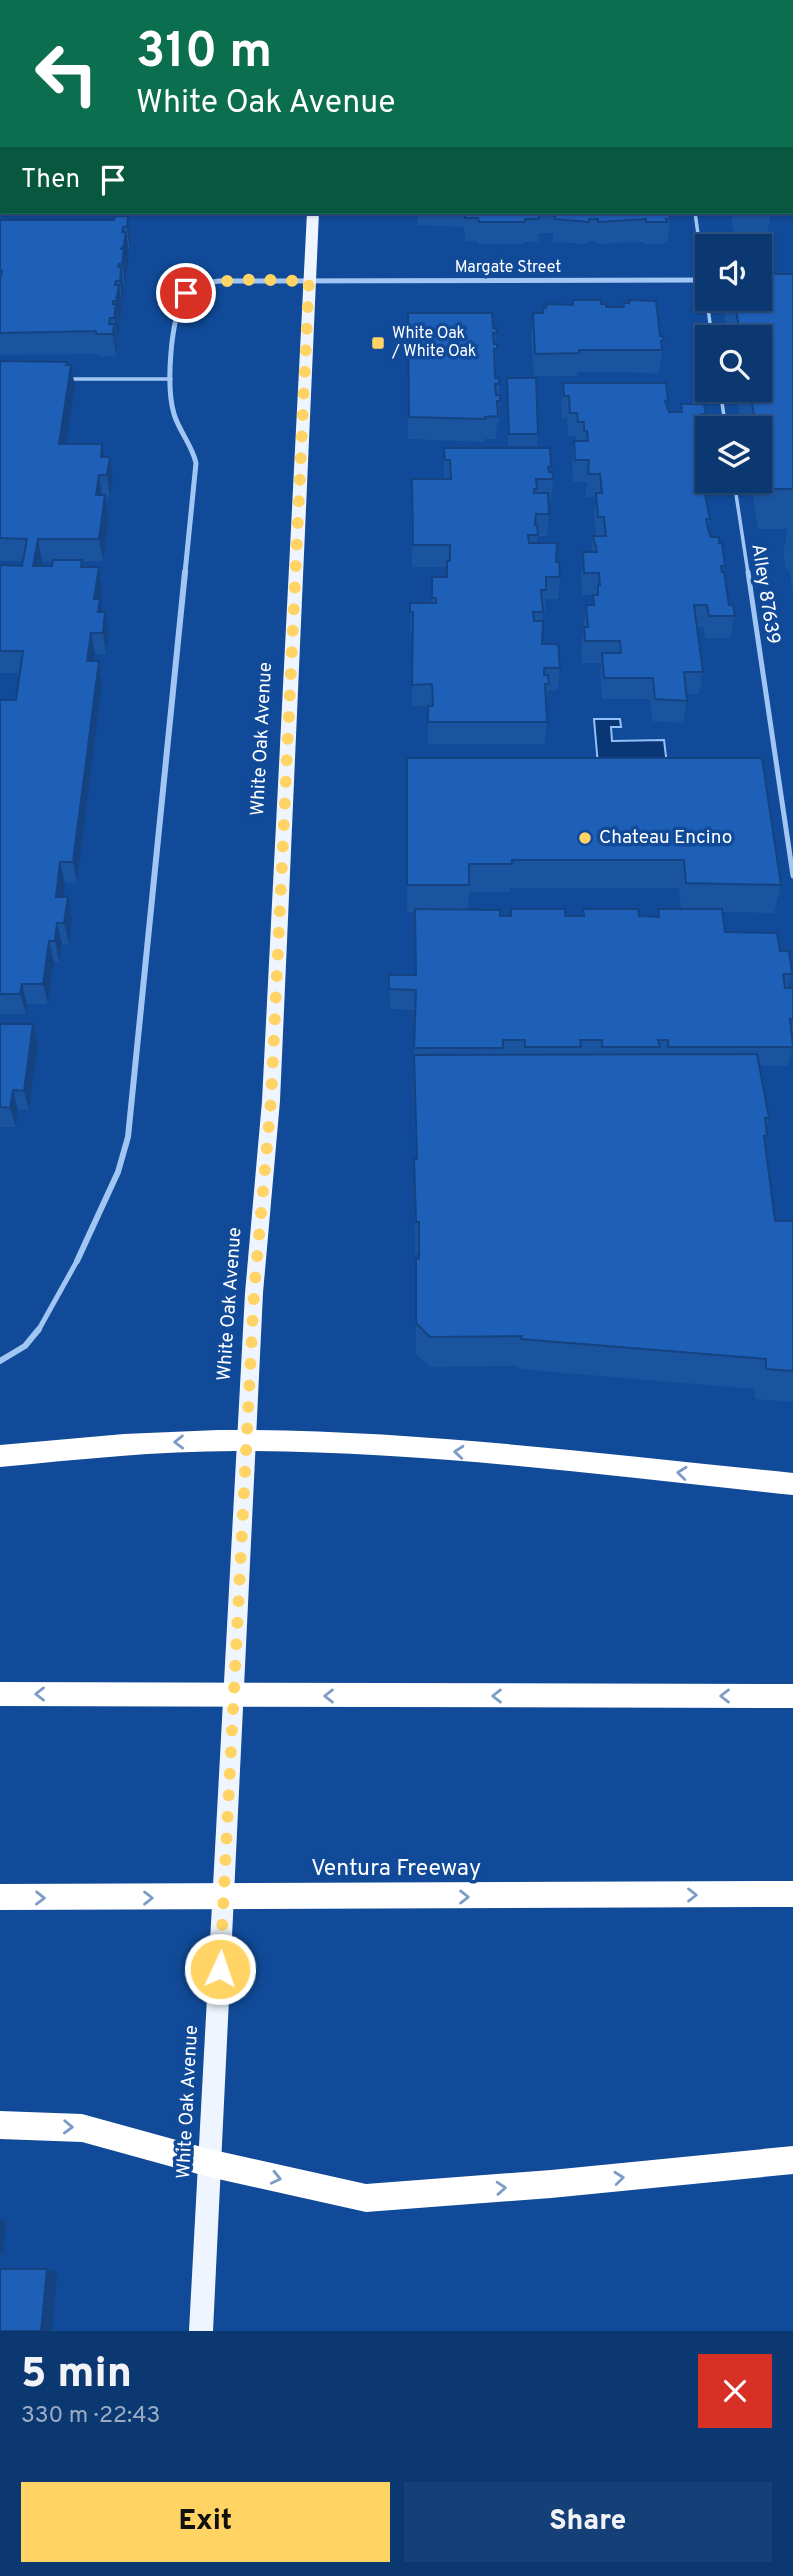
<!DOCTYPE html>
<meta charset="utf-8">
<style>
body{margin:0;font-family:Overpass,sans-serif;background:#153f77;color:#f1f3f6;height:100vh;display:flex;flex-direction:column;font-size:26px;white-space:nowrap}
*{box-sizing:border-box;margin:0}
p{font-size:23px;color:#9aacc4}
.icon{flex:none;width:38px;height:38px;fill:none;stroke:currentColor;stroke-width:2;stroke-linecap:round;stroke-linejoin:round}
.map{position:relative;height:2331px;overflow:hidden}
.details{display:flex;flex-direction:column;background:#0c3872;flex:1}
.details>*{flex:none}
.top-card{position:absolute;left:0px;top:0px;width:794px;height:214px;box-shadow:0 2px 5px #0004,0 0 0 2px #2c5284;background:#0b6e4f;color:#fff;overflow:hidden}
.buttons{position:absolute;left:695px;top:234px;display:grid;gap:14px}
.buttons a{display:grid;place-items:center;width:77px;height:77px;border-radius:0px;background:#0c3872;box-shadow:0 2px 5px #0004,0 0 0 2px #2c5284;font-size:35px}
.pin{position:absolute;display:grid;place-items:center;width:60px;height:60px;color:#fff;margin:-30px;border:4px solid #fff;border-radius:50%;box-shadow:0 2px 7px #0007}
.me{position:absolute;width:77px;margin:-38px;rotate:3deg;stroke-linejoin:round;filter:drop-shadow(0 0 5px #0008)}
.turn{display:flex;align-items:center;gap:24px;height:147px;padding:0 21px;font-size:32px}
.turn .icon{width:91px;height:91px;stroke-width:2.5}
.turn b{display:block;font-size:49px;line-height:60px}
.then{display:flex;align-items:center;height:66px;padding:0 21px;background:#0003;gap:14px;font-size:26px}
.round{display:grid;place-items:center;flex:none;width:74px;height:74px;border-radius:0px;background:#153f77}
.head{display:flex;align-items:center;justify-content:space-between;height:119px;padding:0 21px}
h1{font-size:42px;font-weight:800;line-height:52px}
.primary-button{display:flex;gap:14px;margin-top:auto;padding:14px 21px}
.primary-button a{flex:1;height:80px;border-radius:0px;background:#ffd464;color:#111;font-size:28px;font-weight:800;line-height:80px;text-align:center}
.primary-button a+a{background:#153f77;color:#f1f3f6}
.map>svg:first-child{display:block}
.water{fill:#093674;stroke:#93c0f8;stroke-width:2}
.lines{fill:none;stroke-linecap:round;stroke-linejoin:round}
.lane-far2{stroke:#a1c6f4;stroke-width:3.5}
.lane-far1{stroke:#a1c6f4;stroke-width:5}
.lane{stroke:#a1c6f4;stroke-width:6}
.street-far1{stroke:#a1c6f4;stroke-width:5}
.street{stroke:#a1c6f4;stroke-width:6}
.primary{fill:#eef5ff;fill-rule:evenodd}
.highway{fill:#fff;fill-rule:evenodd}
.wall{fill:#1a539e;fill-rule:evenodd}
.shaded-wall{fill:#154381}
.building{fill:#1e60b8;stroke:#154381;stroke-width:2}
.oneway{stroke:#7c9bc6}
.route{stroke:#ffd464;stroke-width:12;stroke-dasharray:0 21.6}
.poi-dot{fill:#ffd464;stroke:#104a98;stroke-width:2.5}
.labels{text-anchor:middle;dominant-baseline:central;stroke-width:7;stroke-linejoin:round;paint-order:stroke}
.far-street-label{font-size:16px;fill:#fff;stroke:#104a98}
.far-poi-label{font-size:16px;fill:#fff;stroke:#104a98;text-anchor:start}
.street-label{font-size:19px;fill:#fff;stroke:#104a98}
.poi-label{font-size:19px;fill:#fff;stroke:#104a98;text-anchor:start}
.near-street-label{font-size:23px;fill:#fff;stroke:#104a98}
</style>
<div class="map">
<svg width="793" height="2331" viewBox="0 0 793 2331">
<rect width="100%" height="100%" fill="#104a98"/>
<path class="water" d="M594,719h26l1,8h-10l1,14 52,-1 3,25h-69z"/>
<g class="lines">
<path class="lane-far2" d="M695,212l17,126
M69,379h102
M720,390l6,39
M734,481l14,92"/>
<path class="lane-far1" d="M748,572l45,304
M38,1331l39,-70"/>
<path class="lane" d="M0,1361l25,-15 14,-17"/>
<path class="street-far1" d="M185,573l11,-110c-4,-18 -17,-32 -22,-49 -8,-27 -4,-95 11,-118 7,-11 22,-13 34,-15l488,-1"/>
<path class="street" d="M77,1261l41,-89 10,-35 57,-565"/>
<path class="primary" d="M316,0h10v2h-10z
M307,212h12l-39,889 -17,192 -50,1038h-24l56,-1038 17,-192z"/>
<path class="highway" d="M218,1430c192,-1 384,24 575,43v22c-181,-19 -362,-43 -544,-44 -84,-1 -166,8 -249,16v-22l124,-11z
M0,1682l793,2v24l-793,-2z
M793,1881v26l-793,3v-26z
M0,2111l82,3 127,35 157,35 185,-14 242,-24v28l-242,24 -185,14 -157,-35 -127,-35 -82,-3z"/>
</g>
<path class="wall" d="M0,0l2,2v108l-2,-5z
M623,0h43v2h-43z
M418,212h251l1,7 -3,23h-3v2h-20l-1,-2 -47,2v-3h-8l-1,3 -34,-2v-9h-14l-1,9h-14v2h-46v-3h-13l-1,-14 -46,-2z
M733,212h38l-6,36h-5v-1h-24l-4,-27z
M128,216l3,23 -1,10h-2l-1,22 -2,15h-1l-2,18h-1l-2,23 -2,14h-1l1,6 -1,9h-17l-1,-2 -98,1v-135h114z
M793,274v318l-4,-23h-3l-3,-16 5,-24h-30l-7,-48h9v-52h-18l-6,-39h24v-52h-32l-4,-24 2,-15h34z
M629,300l35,41 -5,32 -81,-1 -1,4h-43l-3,-41 2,-22h9l59,-9 5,3h17v-4h5z
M408,313l85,15 4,5 -1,11 1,5 -2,29h4v17l1,6 -1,22h-2l-1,16h-12v3l-76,-3z
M0,361l67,1 8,25 -9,57 38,13h6l3,22 -3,18h-4l3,20 -6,44h-21l1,6h16l3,22 -1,14 8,31 -3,20h-11l-1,7h5l3,22 -25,200h-12l-2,14 9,21 -3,26h-7l-3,18h-5l-6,42h-21l-1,10h-26v-314h16l4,-27h-20v-108l22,1 1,-5h-23zM42,561h11l-1,5h-11z
M507,378l31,56 -1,12h-29z
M563,383l105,18 -1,7 2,4h11l1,-8 25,10 -2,11 3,17v39h3l-2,10h-2l-1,5 5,23 -2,11 17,36 -1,7 5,32 6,11 -5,22h-25l-2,-11h-6l6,45 -4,22h-13l1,7 -4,22 -31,-2 -2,-22h-48l-2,-24 1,-12h-19l-1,-14 5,-44h6l1,-10h3h-14l-1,-21 2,-22h8l2,-16h3l-2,-21 2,-18h-11l2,-15h-14l-1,-19 2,-22h2l-1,-5h-7l-1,-18h-5l-1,-13z
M444,448l107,19v5l2,7 -2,23h-3l1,12 -2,22h-9l-1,7 19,19 4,15 -2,22h-12l-1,13h-2l-1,9v23l18,24 -2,22h-10l-2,16 1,16 -2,22h-117v-38h4h-20l1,-72h-3v-31h21l1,-26h14v-10h-34l-1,-65 33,-23z
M407,758l374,127 -7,28 -52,-1 3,20 55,19 12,23 -4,14h5v60l-5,18h-29l10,52 -3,11 1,7 -2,7 10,78h18v181l-38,-3v-10l-237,-20v-3l-88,1 -14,-13v-95h3v-5h-4l-1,-62v-33h2l-3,-69 2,-80 -25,-1 -1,-34h26l-1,-63h-7zM510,888h169l2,21h-23l-1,8 -18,-1 -56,-7 -1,7h-17l-54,-7 -1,7h-10l-32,-7 1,-17h41z
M0,1024h33l5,20 -9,66 -11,-1 -2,18h-16z"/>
<path class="shaded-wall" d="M128,216l3,23 -1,10 -3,-22z
M123,227l2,13 1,-8 3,22 -4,32 -4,-37z
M119,264l1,12 1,-9 3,23 -2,14z
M116,281l1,13 2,-9 3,22 -3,16 -3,-22z
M113,301l2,13 1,-10 3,23 -2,14z
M114,324l3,23 -1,9 -3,-22z
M67,362l2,15 2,-12 4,22 -12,79 -4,-22z
M102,444l4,22 -5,-9z
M110,457l3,22 -3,18 -3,-22z
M99,475l3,22 -6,-2z
M105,495l4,22 -6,44 -4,-22z
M38,539l4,22 -4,28 -5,-23z
M99,567l3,22 -1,14 3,18 -3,13 -7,-35z
M105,612l4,22 -3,20 -3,-21z
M91,633l4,21 -4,29 -4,-22z
M99,661l3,22 -25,200 -4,-21z
M60,862l5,21 -5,35 -4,-21z
M68,897l4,21 -3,26 -5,-21z
M57,923l5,21 -3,18 -4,-21z
M49,941l5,21 -6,42 -5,-20z
M22,984l5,20 -1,10 -6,-20z
M33,1024l5,20 -9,66 -5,-19z
M13,1090l5,19 -2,18 -6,-19z
M0,2218l6,3 -3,33 -3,-1z
M47,2269l10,3 -5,59h-11z"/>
<path class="building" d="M0,0h202v2h-200v79h-2z
M459,0h103v2h-103z
M637,0h26v2h-26z
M465,212h74v7h-14v3h-46l-1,-4h-13z
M554,212h115l1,7h-4l1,3h-21v-3l-48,3v-3h-9v3l-34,-3z
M115,216h13l-1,11h-4l-1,5h4l-2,13 -3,4h3l-2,15h-3l-1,3h3l-1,14h-4l-1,4h4l-3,16h-3v3h3l-2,14h-4l-1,6h5l-1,10h-17v-3l-96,2v-54l2,-8h-2v-51h114z
M760,274h33v215h-27l-6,-38v-22h-4l-6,-39h10v-52h-19l-7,-39h26z
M573,300h28v4h5v3h18l-1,-4h6v-3l27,1 4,35h3l1,5h-3l1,9h-83v3l-44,1 -2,-41h10v-6l3,1 1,-4 26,1z
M408,313h84l1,15h3l1,5h-4l1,11h3v5h-3l1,29h4v6h-4l1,11h4v6h-3l1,15 -13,1v2l-76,-2z
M0,361l67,1 -1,3h5l-12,79h43l-1,13h9l-3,18h-8l-3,20h9l-6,44h-61l-5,27h19l1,-6h29l-1,7h18l-5,32h6l-2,13h7l-2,21h-12l-4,28h12l-26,201h-13l-4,35h12l-4,26h-7l-2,18h-6l-6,43h-21l-2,10h-20v-294h16l7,-49h-23v-86l22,1 5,-27 -27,-1z
M507,378h29l2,56h-29z
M563,383h103l2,18h-3l4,11h13l-1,-8h23l2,10h-4l5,28v32h-5v7l8,38h-4l2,10 3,8h8v6h3l3,23h-4l1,6h2l5,33h4l2,11h-26l-2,-11h-13l9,67h-19l3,29 -32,-2 -2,-21h-49l-2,-25h19l-1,-12h-35l-1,-14h4l-2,-22h8l-1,-10h5v-10h2l-1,-12h-15l-1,-21h14l-4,-16h13l-2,-19h-6l-2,-24h6l-2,-19h-12l1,-14h-14l-1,-19h14l-1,-10h-3v-9h-6l-1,-9h-7l-1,-17h-5z
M444,448h106l1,19h-3l1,5h3l1,7h-17l1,10h-3v4h14l1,21h-13l-1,11h2l1,10h-10l1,8h28l-1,19h3l1,15h-14v13h-5l2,22h-10l1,9h9l-1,23h16l2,24h-16v7h4l1,9h-4l2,38h-119v-16h5l-1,-22 -20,1 1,-73h-3v-9h26v-5h-4v-21h15v-16h3v-16h-37l-1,-66h39l-1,-19h-5z
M407,758h355l19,127 -95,-2 -2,-23h-172v4h-43v21h-62z
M415,909l85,1v6h11v-7h54v7h19l-1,-7h55l1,7 20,1 -1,-8h64l3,23 52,1 3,18h9l3,23h-9l2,14h8v31h-3l3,28h-125v-7h-10l2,7h-58v-7h-22l1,7h-56v-7h-22v8h-89l2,-58 -27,-1v-14h27z
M0,1024h33l-9,67 -11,-1 -3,18 -10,-1z
M757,1054l12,64h-4l2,18h-3l11,85h18v150l-27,-2v-10l-245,-20 1,-3 -92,1 -14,-14v-64h3v-37h-3l-2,-63h3l-3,-104z
M0,2269h47l-6,62h-41z"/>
<defs><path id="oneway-chevron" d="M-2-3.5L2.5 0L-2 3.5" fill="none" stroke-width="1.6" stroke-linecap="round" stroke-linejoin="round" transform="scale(1.75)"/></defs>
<g class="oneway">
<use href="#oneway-chevron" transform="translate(179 1442) rotate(179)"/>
<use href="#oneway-chevron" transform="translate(459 1452) rotate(-175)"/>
<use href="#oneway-chevron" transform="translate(682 1473) rotate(-174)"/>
<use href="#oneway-chevron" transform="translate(40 1694) rotate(180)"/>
<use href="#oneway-chevron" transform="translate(329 1696) rotate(-180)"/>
<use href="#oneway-chevron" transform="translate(497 1696) rotate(180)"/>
<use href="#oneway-chevron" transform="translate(725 1696) rotate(180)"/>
<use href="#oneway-chevron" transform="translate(692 1895)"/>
<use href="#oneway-chevron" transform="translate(464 1897)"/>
<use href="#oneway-chevron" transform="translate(40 1898) rotate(1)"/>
<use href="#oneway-chevron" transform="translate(148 1898)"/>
<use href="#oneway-chevron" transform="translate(68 2127) rotate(2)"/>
<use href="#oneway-chevron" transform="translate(276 2178) rotate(13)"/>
<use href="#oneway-chevron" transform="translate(619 2178) rotate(-6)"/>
<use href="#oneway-chevron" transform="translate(501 2188) rotate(-4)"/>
</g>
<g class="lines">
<path class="route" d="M186,293c31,-19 87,-12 123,-12l-38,820 -17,192 -34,676"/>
</g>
<g class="poi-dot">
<rect x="371" y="336" width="14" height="14" rx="3.5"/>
<circle cx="585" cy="838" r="7"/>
</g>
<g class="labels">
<g class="far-street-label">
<text x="508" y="268">Margate Street</text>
</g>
<g class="far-poi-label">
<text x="392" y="334">White Oak<tspan x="392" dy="18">/ White Oak</tspan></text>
</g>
<g class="street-label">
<text transform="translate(765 594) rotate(81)">Alley 87639</text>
<text transform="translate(262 739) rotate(-87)">White Oak Avenue</text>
<text transform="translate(230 1304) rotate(-86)">White Oak Avenue</text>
<text transform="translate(188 2102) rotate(-87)">White Oak Avenue</text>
</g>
<g class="poi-label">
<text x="599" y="838">Chateau Encino</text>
</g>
<g class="near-street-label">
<text x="396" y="1869">Ventura Freeway</text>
</g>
</g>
</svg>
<div class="buttons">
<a><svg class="icon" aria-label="sound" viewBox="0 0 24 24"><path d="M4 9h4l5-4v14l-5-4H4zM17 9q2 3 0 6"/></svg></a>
<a><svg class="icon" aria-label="search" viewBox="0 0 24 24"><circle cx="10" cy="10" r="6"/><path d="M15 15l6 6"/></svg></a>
<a><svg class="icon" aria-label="layers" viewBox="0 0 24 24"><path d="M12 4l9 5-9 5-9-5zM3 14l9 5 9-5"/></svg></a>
</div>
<div class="pin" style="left:186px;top:293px;background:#d93025"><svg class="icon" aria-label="arrive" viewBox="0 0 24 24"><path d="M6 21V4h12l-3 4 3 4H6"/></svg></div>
<svg class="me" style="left:220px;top:1969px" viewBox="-20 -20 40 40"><circle r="17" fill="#ffd464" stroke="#fff" stroke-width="3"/><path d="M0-11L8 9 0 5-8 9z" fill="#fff"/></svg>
<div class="top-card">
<div class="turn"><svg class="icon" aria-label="left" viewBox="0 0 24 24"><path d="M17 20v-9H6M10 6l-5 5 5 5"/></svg><div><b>310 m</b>White Oak Avenue</div></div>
<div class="then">Then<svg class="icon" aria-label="arrive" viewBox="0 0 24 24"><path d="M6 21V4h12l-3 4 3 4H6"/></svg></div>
</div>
</div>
<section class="details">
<div class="head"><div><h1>5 min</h1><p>330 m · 22:43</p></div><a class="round" style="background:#d93025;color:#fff"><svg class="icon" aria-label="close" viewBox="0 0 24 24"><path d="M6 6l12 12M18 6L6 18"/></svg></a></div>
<div class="primary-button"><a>Exit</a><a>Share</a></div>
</section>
